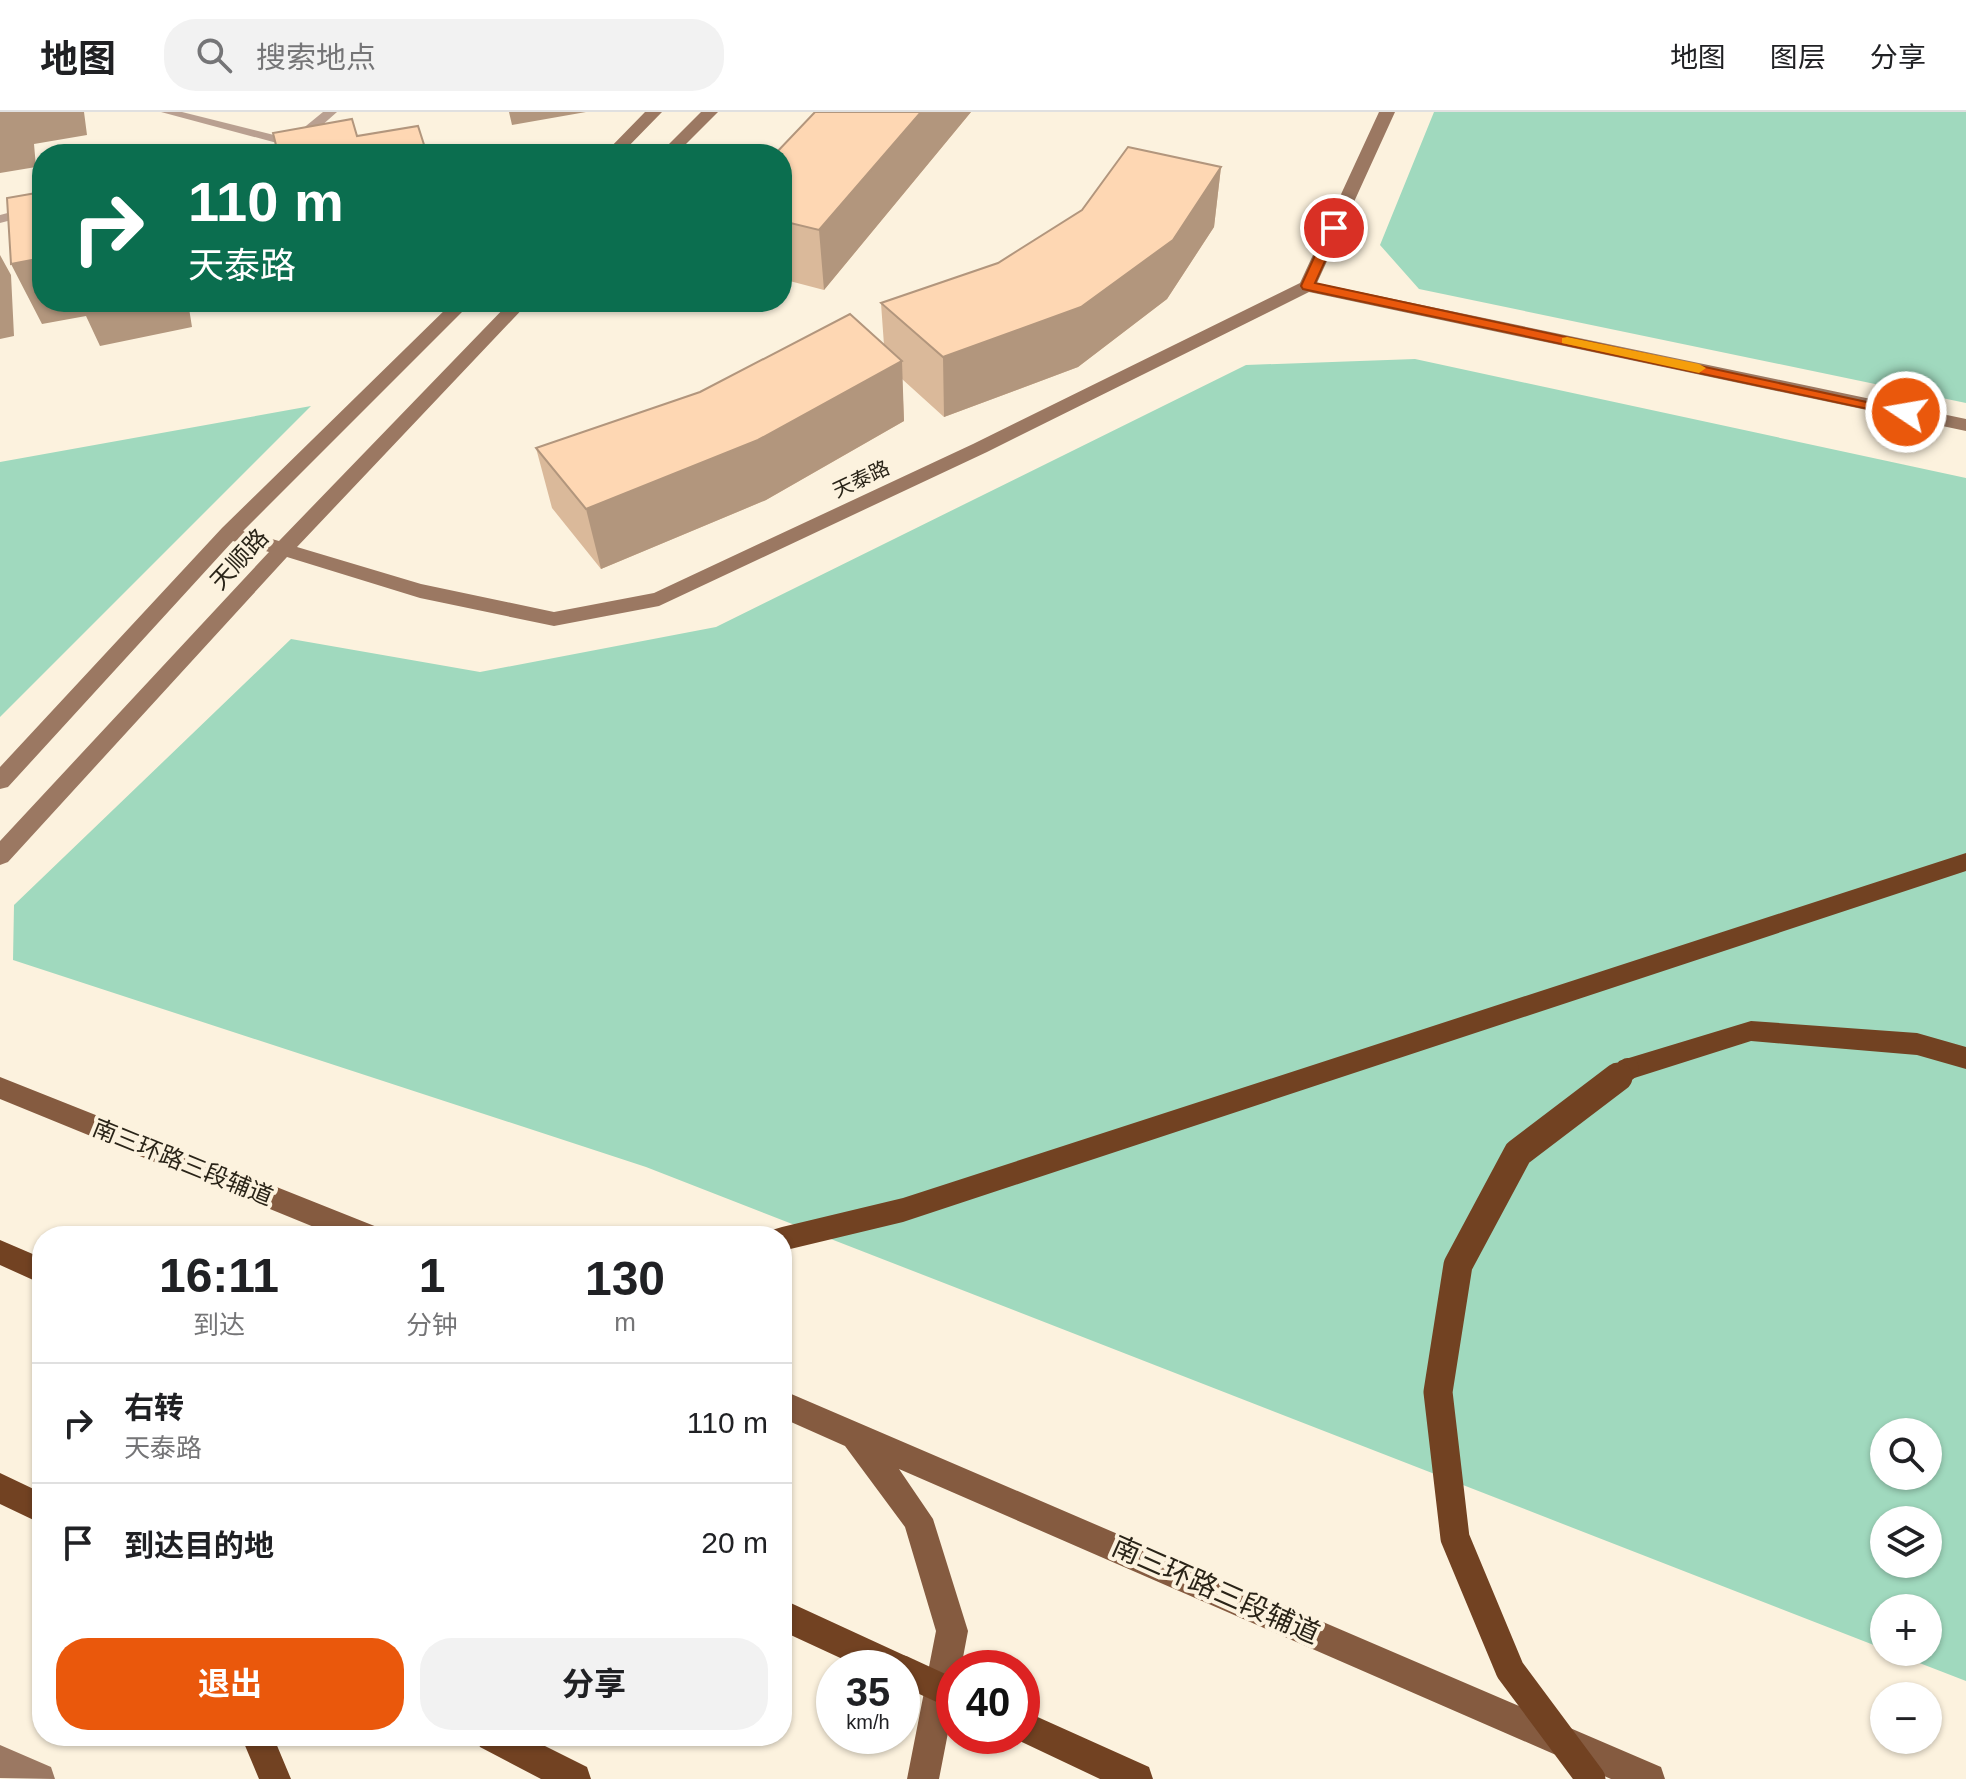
<!DOCTYPE html>
<html lang="zh">
<meta charset="utf-8">
<style>
body{margin:0;font-family:Arial,"Noto Sans SC",sans-serif;background:#f2f2f2;color:#202124;height:100vh;display:flex;flex-direction:column;font-size:30px;white-space:nowrap}
*{box-sizing:border-box;margin:0}
p{font-size:26px;color:#757577}
.icon{flex:none;width:44px;height:44px;fill:none;stroke:currentColor;stroke-width:2;stroke-linecap:round;stroke-linejoin:round}
.map{position:relative;flex:1;overflow:hidden}
.side{position:absolute;left:32px;top:1114px;width:760px;height:520px;display:flex;flex-direction:column;background:#fff;border-radius:32px;box-shadow:0 2px 6px #0004}
.side>*{flex:none}
.top-card{position:absolute;left:32px;top:32px;width:760px;height:168px;border-radius:32px;box-shadow:0 2px 6px #0004;background:#0b6e4f;color:#fff;overflow:hidden}
.controls{position:absolute;left:1870px;top:1306px;display:grid;gap:16px}
.controls a{display:grid;place-items:center;width:72px;height:72px;border-radius:50%;background:#fff;box-shadow:0 2px 6px #0004;font-size:40px}
.speed{position:absolute;left:816px;top:1538px;display:flex;gap:16px;font-size:40px;font-weight:700;text-align:center}
.speed>*{display:grid;place-content:center;width:104px;height:104px;border-radius:50%;background:#fff;box-shadow:0 2px 6px #0004;line-height:1}
.speed small{font-size:20px;font-weight:400}
.speed .limit{border:12px solid #d22;background:#fff;color:#111}
.pin{position:absolute;display:grid;place-items:center;width:68px;height:68px;color:#fff;margin:-34px;border:4px solid #fff;border-radius:50%;box-shadow:0 2px 8px #0007}
.me{position:absolute;width:88px;margin:-44px;rotate:282deg;stroke-linejoin:round;filter:drop-shadow(0 0 6px #0008)}
.turn{display:flex;align-items:center;gap:28px;height:168px;padding:0 24px;font-size:36px}
.turn .icon{width:104px;height:104px;stroke-width:2.5}
.turn b{display:block;font-size:56px;line-height:68px}
.eta{display:flex;justify-content:space-evenly;align-items:center;height:136px;text-align:center}
.eta b{font-size:48px;font-weight:700;line-height:56px}
.button{display:flex;gap:16px;margin-top:auto;padding:16px 24px}
.button a{flex:1;height:92px;border-radius:32px;background:#ea580c;color:#fff;font-size:32px;font-weight:700;line-height:92px;text-align:center}
.button a+a{background:#f2f2f2;color:#202124}
ul{padding:0;list-style:none}
li{display:flex;align-items:center;gap:24px;height:120px;padding:0 24px;border-top:2px solid #e0e0e0}
li div{flex:1}
li b{display:block;font-size:30px}
li em{font-style:normal}
header{display:flex;align-items:center;gap:48px;box-sizing:border-box;height:112px;padding:0 40px;background:#fff;border-bottom:2px solid #e0e0e0}
header strong{font-size:38px}
nav{display:flex;gap:44px;margin-inline-start:auto;font-size:28px}
.search{width:560px;height:72px;background:#f2f2f2;display:flex;align-items:center;gap:20px;box-sizing:border-box;padding:0 28px;border-radius:32px;color:#757577;font-size:30px}
.map>svg:first-child{display:block}
.green{fill:#a0d9be;fill-rule:evenodd}
.lines{fill:none;stroke-linecap:round;stroke-linejoin:round}
.lane{fill:#b9a091;fill-rule:evenodd}
.secondary{fill:#9b7862;fill-rule:evenodd}
.primary{fill:#855b40;fill-rule:evenodd}
.highway{fill:#724222;fill-rule:evenodd}
.highway-bridge-far1{stroke:#724222;stroke-width:22}
.highway-bridge{stroke:#724222;stroke-width:29}
.wall{fill:#dab99a}
.shaded-wall{fill:#b2967d}
.building{fill:#fed7b3;stroke:#b2967d;stroke-width:2}
.route{fill:#ea580c;stroke:#983908;stroke-width:2}
.slow{fill:#f59e0b}
.labels{text-anchor:middle;dominant-baseline:central;stroke-width:8;stroke-linejoin:round;paint-order:stroke}
.far-street-label{font-size:20px;fill:#2a2418;stroke:#fcf2de}
.street-label{font-size:24px;fill:#2a2418;stroke:#fcf2de}
.near-street-label{font-size:28px;fill:#2a2418;stroke:#fcf2de}
</style>
<header>
<strong>地图</strong>
<div class="search"><svg class="icon" aria-label="search" viewBox="0 0 24 24"><circle cx="10" cy="10" r="6"/><path d="M15 15l6 6"/></svg>搜索地点</div>
<nav><a>地图</a><a>图层</a><a>分享</a></nav>
</header>
<div class="map">
<svg width="1966" height="1667" viewBox="0 0 1966 1667">
<rect width="100%" height="100%" fill="#fcf2de"/>
<path class="green" d="M1434,0h532v291l-547,-114 -39,-44z
M1415,247l551,119v1203l-75,-29h37v-44h-44v41l-1238,-482 -633,-207 1,-55 277,-266 189,33 236,-45 530,-262zM1884,1320h44v44h-44zM1884,1408h44v44h-44z
M311,294l-311,311v-255z"/>
<g class="lines">
<path class="lane" d="M161,0h21l108,27 33,-27h14l-34,30 41,12c-17,0 -40,-8 -53,-6 -16,1 -30,6 -47,6l33,-11z
M42,92v8l-42,11v-8z"/>
<path class="secondary" d="M645,0h17l-41,42h-17z
M701,0h17l-42,42h-17z
M1379,0h16l-78,171 649,136v12l-657,-139 -322,160 -328,154 -105,20 -134,-28 -133,-41 -279,305 -8,3v-24l269,-289 -36,-11 -225,246 -8,2v-22l222,-239 231,-226h19l-229,229 36,10 231,-239h19l-232,245 124,37 133,28 100,-19 319,-149 327,-161z
M0,1633l51,22 4,12 -55,-1z"/>
<path class="primary" d="M0,965l377,150 4,9h-45l-336,-137z
M782,1278l879,377 4,12h-54l-712,-310 34,50 35,112 -7,37h-7v34l-15,77h-32l29,-148 -31,-104 -60,-81 -63,-28z"/>
<path class="highway" d="M1966,741v18l-1063,351 -121,29v-15h-12l2,-6 10,-3 121,-29z
M1751,909l166,12 49,14v22l-49,-14 -166,-14 -123,39 -9,-3 -4,-8 4,-8z
M0,1128l42,18v26l-42,-19z
M0,1361l42,20v31l-42,-20z
M782,1487l126,58 5,11 -5,11 -6,3v-14h-40l-80,-37z
M1022,1598l127,57 4,12h-53l-89,-42 11,-1z
M241,1624h32l18,43h-32z
M475,1624h50l62,31 4,12h-50l-61,-32z"/>
<path class="highway-bridge-far1" d="M1615,967l13,-10"/>
<path class="highway-bridge" d="M902,1558l52,24
M1591,1667l-81,-109 -55,-132 -17,-146 20,-127 60,-112 100,-76"/>
</g>
<path class="wall" d="M815,0h156l-147,178 -42,-11v-125z
M1221,55l-7,60 -47,72 -89,68 -134,50 -42,-38 2,42 -138,79 -165,69 -49,-61 -16,-60 348,-103 -3,-42 117,-40z"/>
<path class="shaded-wall" d="M0,0h84l3,23 -53,9 2,23 -36,6z
M509,0h77l-74,13z
M921,0h50l-147,178 -5,-60z
M1221,55l-7,60 -47,72 -89,68 -134,50 -1,-60z
M0,143l11,20 3,61 -14,3z
M42,146v44h146l4,25 -92,19 -14,-30 -44,8 -31,-60z
M902,249l2,60 -138,79 -165,69 -15,-60z"/>
<path class="building" d="M815,0h106l-102,118 -37,-9v-67h-7z
M352,7l5,17 61,-10 9,28h-201l50,-9 -3,-12z
M1128,35l93,20 -48,73 -92,67 -138,50 -62,-54 117,-40 84,-53z
M42,80v66l-31,6 -4,-66z
M850,202l52,47 -144,79 -172,69 -50,-61 164,-56z"/>
<path class="route" d="M1329,113l11,3 -25,55 598,129 -7,5 -603,-128 -2,-3z"/>
<path class="slow" d="M1567,225l132,27 7,4 -7,5 -137,-30v-5z"/>
<g class="labels">
<g class="far-street-label">
<text transform="translate(861 367) rotate(-25)">天泰路</text>
</g>
<g class="street-label">
<text transform="translate(239 447) rotate(-47)">天顺路</text>
<text transform="translate(183 1050) rotate(22)">南三环路三段辅道</text>
</g>
<g class="near-street-label">
<text transform="translate(1216 1478) rotate(24)">南三环路三段辅道</text>
</g>
</g>
</svg>
<div class="controls">
<a><svg class="icon" aria-label="search" viewBox="0 0 24 24"><circle cx="10" cy="10" r="6"/><path d="M15 15l6 6"/></svg></a>
<a><svg class="icon" aria-label="layers" viewBox="0 0 24 24"><path d="M12 4l9 5-9 5-9-5zM3 14l9 5 9-5"/></svg></a>
<a>+</a>
<a>−</a>
</div>
<div class="speed"><div>35<small>km/h</small></div><div class="limit">40</div></div>
<div class="pin" style="left:1334px;top:116px;background:#d93025"><svg class="icon" aria-label="arrive" viewBox="0 0 24 24"><path d="M6 21V4h12l-3 4 3 4H6"/></svg></div>
<svg class="me" style="left:1906px;top:300px" viewBox="-20 -20 40 40"><circle r="17" fill="#ea580c" stroke="#fff" stroke-width="3"/><path d="M0-11L8 9 0 5-8 9z" fill="#fff"/></svg>
<div class="top-card">
<div class="turn"><svg class="icon" aria-label="right" viewBox="0 0 24 24"><path d="M7 20v-9h11M14 6l5 5-5 5"/></svg><div><b>110 m</b>天泰路</div></div>
</div>
<section class="side">
<div class="eta">
<div><b>16:11</b><p>到达</p></div>
<div><b>1</b><p>分钟</p></div>
<div><b>130</b><p>m</p></div>
</div>
<ul>
<li><svg class="icon" aria-label="right" viewBox="0 0 24 24"><path d="M7 20v-9h11M14 6l5 5-5 5"/></svg><div><b>右转</b><p>天泰路</p></div><em>110 m</em></li>
<li><svg class="icon" aria-label="arrive" viewBox="0 0 24 24"><path d="M6 21V4h12l-3 4 3 4H6"/></svg><div><b>到达目的地</b></div><em>20 m</em></li>
</ul>
<div class="button"><a>退出</a><a>分享</a></div>
</section>
</div>
